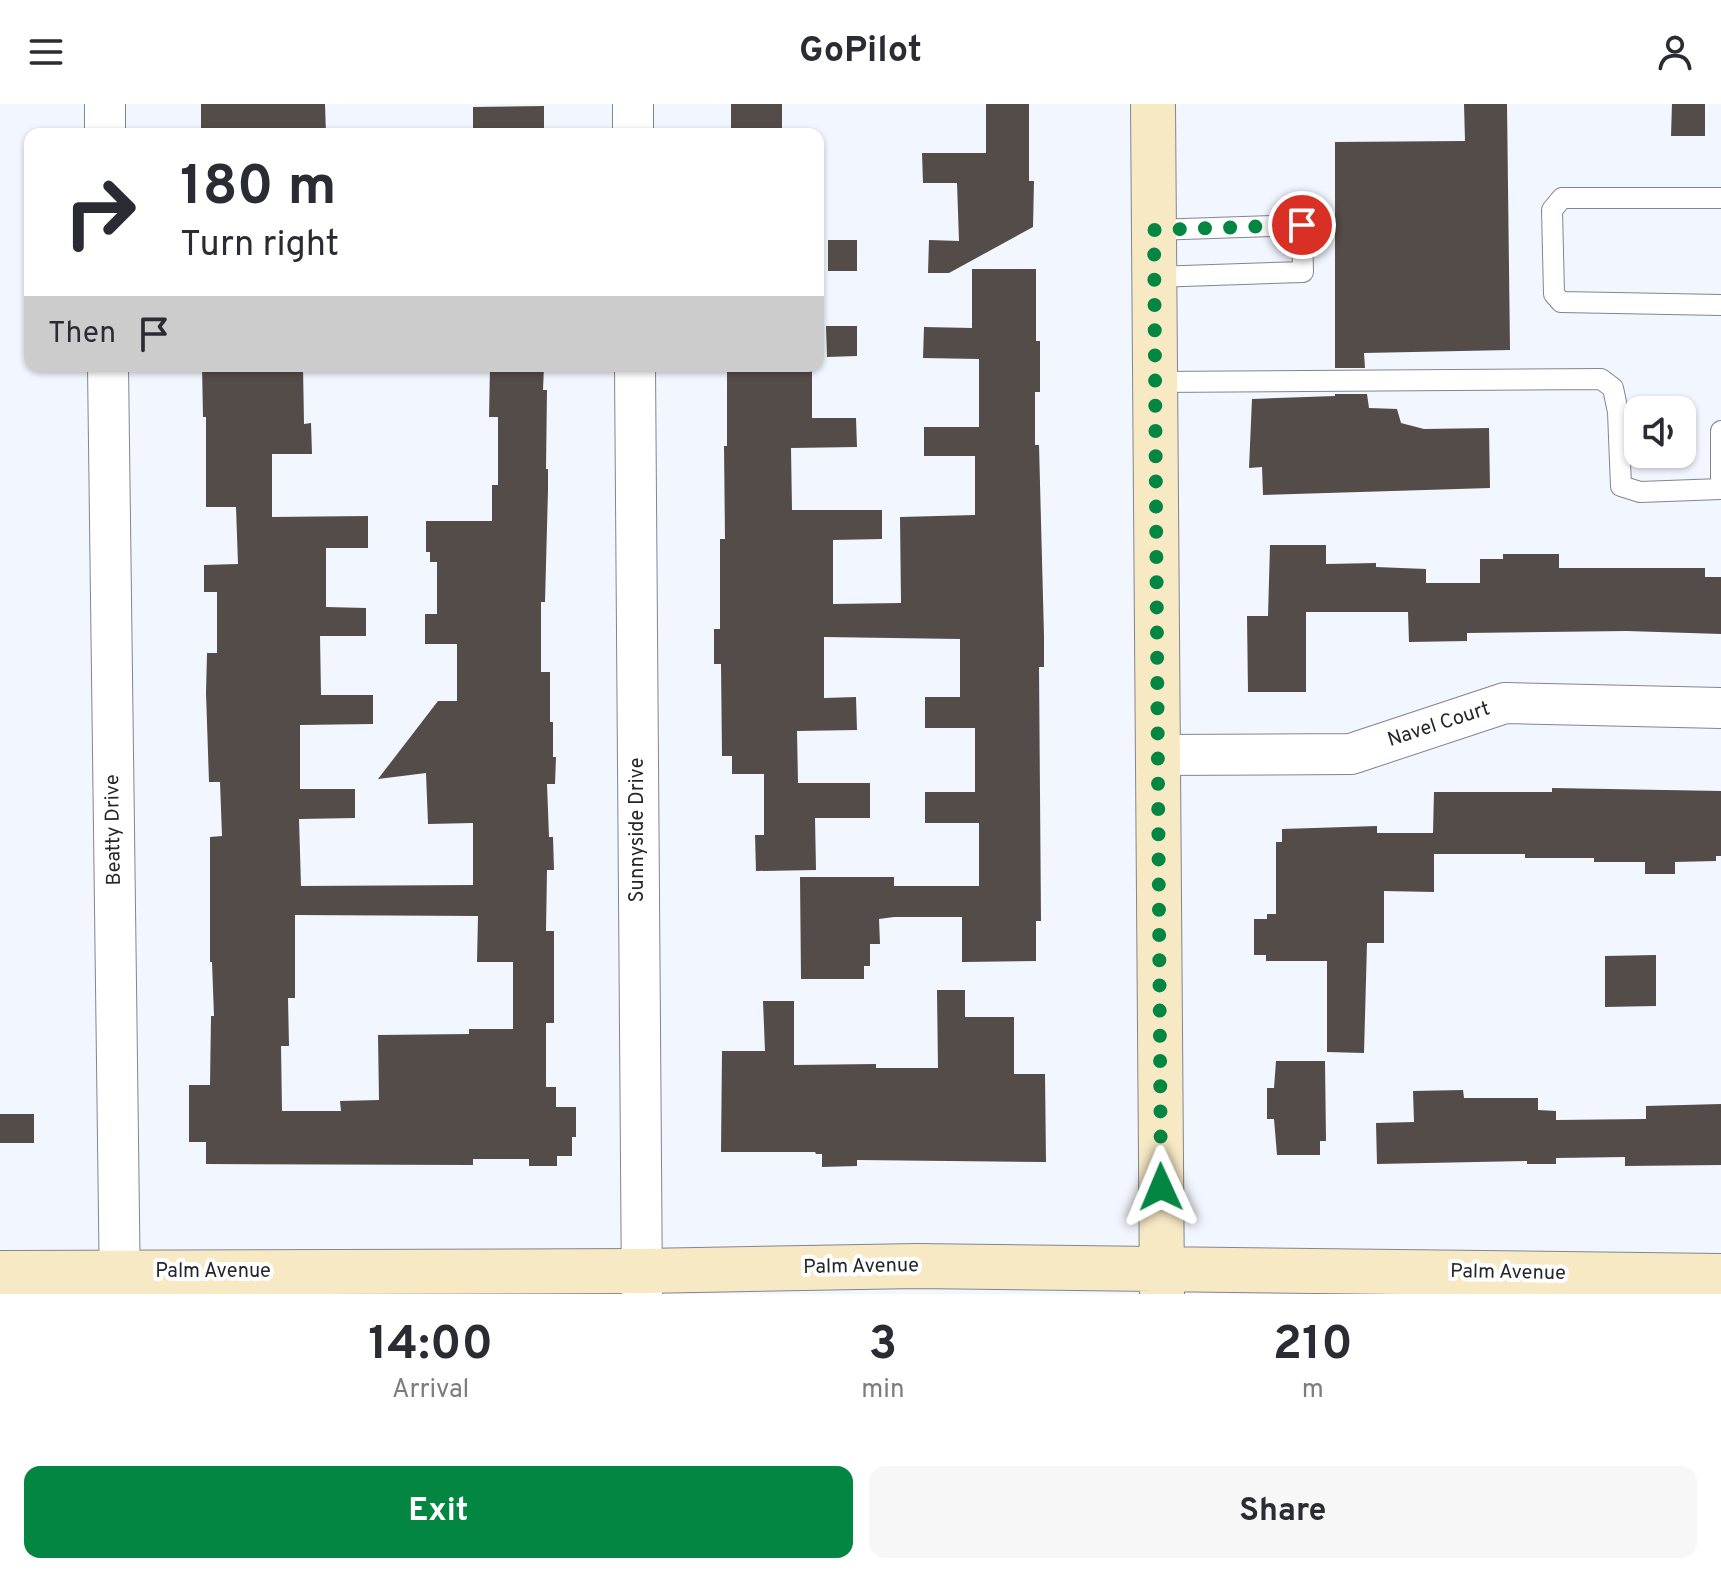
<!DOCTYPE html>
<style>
body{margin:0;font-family:Overpass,sans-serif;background:#f7f7f7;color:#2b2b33;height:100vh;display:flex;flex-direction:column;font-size:30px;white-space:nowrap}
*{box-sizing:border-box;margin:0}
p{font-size:26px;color:#7c7c81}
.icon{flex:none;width:44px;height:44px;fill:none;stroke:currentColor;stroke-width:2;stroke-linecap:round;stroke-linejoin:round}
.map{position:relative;height:1190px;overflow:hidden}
.drawer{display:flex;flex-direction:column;background:#fff;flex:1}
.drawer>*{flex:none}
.hud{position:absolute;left:24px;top:24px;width:800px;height:244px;border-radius:16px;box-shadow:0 2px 6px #0004;background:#fff;color:#2b2b33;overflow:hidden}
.buttons{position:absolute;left:1624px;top:292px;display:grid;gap:16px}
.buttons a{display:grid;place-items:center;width:72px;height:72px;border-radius:16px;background:#fff;box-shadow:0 2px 6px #0004;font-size:40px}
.pin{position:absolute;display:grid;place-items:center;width:68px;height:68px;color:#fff;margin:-34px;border:4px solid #fff;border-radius:50%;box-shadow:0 2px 8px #0007}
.me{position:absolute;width:88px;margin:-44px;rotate:359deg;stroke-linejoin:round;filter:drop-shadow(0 0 6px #0008)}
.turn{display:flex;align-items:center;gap:28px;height:168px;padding:0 24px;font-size:36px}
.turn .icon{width:104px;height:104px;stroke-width:2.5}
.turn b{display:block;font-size:56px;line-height:68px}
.then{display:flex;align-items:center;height:76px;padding:0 24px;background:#0003;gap:16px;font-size:30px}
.eta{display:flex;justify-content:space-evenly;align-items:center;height:136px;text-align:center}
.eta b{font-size:48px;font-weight:700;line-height:56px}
.primary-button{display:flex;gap:16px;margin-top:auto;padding:16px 24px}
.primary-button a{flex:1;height:92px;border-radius:16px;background:#028641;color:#fff;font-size:32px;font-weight:700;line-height:92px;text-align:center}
.primary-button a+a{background:#f7f7f7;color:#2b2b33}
header{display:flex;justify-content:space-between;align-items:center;height:104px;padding:0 24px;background:#fff;font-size:36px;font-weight:700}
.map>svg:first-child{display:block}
.building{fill:#544c49;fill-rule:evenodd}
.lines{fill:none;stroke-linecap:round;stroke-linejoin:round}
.lane-casing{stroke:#82858d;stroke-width:22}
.street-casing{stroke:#82858d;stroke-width:42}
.secondary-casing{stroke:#82858d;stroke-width:46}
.lane{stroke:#fff;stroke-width:20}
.street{stroke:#fff;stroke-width:40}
.secondary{stroke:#f8e9c5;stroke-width:44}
.route{stroke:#028641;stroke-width:14;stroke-dasharray:0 25.2}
.labels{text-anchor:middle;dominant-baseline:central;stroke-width:8;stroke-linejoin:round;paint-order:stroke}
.street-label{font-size:20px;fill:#242629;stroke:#fff}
</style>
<header><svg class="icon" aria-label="menu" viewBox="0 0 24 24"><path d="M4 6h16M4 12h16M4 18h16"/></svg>GoPilot<svg class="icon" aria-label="person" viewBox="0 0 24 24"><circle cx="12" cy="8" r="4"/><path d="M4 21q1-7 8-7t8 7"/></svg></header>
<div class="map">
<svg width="1721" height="1190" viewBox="0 0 1721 1190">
<rect width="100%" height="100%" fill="#f2f6fe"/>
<path class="building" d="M201,0h124l1,30h-125z
M731,0h51v30h-51z
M986,0h43v77h5l-1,46 -84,46h-21l1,-33 30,1 -2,-58h-34l-1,-30h64z
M1464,0h43l3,246 -146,3 1,15h-30v-226l130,-1z
M1672,0h33v32h-34z
M544,2v28h-71v-27z
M828,136h29v31h-29z
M972,165h64v72h4v51h-5v53h4l5,191v31h-5l2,254h-5v40l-74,1v-45h-68l-15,2 1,25h-10v22h-6v13h-63l-1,-102h94v9h85v-63h-54v-31h50v-64h-50v-31h35v-58l-136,-2v61l32,-1 1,33 -60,1 1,52h72v35h-55l1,52 -60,1 -1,-36h9v-61h-32v-18h-10l-1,-92h-7v-35h6v-90h5l-1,-93h3v-80h85v52h44l1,29 -66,1 1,62h90v29l-49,1v64l68,-1 -1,-86 75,-2v-59h-51v-29h55v-68l-56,-1 1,-31 48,1z
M826,222h31v30l-30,1z
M202,262h101l1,58 7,-1 1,31h-40v63l96,-1v32h-42v59l40,1v28h-46l1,59h52v29l-73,1v64h55v29l-56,1 2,67 172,-1v-62l-45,1 -2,-51 -48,6 60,-78h19v-57h-32v-30h12v-52h-7v-10h-4v-31h66v-36h6v-68h-9l1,-50 54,-1 -1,24h4l-1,79h2v21l-3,112h-4v70h9v50h3v35h3l-1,27h-8l2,53h4l1,33h-7l-1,61h8v92h-8v64h10v20h20v30h-4v19h-15v10h-28v-7h-56v6l-267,-1v-22h-17v-57h21l1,-69h3l-2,-54h-2v-125l12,-1 -2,-54h-11l-3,-89 1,-40h10v-61h-13v-27l34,-1 -2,-57h-30v-90h-3zM295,811l183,1 -1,46h36v67h-44v5l-91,1 1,65 -39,1 1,10h-59l-1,-65h8l-1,-48h7z
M1335,290h32l2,14 28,1 4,14 23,6 65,-1 1,60 -227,7 -1,-28 -13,1 3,-69 83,-3z
M1270,441h56v19l50,-1v4l50,2v14h54v-24h23v-5h56v14h146v9h16v57l-94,-3 -160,2v8l-58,1 -1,-30h-102v80h-58l-1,-76h21z
M1552,684l169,3v65h-5v5l-41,1v12h-30v-12h-51v-4h-69v-4h-91v38l-50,-1v52h-17l-3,110 -37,-1v-91h-61v-6h-12v-36h13v-5h9v-72h6v-13l95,-3v7h56l1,-41h118z
M1656,851v51l-51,1v-51z
M937,886h28v27h49v57h31l1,88 -189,-2v6l-35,1v-13h-6l-1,-2h-94l1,-101h43l-2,-50h31v64l82,-1v4h62z
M1276,957h49l1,80h-6v14h-43l-3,-36h-7v-31h7z
M1463,986l1,8h74v12l18,1v9l90,-1v-13l75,-2v61l-96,1v-9l-69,1v6h-29v-3l-150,3 -1,-41 38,-1 -1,-31z
M0,1010h34v29h-34z"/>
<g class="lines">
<defs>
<path id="lane" d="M1721,94h-159l-10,12 2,84 7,8 160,3
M1154,126l148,-5 1,47 -149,5
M1154,278l447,-3 12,9 5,24 3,74 19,6 81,-3
M1721,385v-58"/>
<path id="street" d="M105,0v30
M633,0v30
M108,262l12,928
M635,262l7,928
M1157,651l194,-1 154,-51 216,5"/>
<path id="secondary" d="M1153,0l9,1190
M0,1169l642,-2 275,-5 804,10"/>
</defs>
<use href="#lane" class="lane-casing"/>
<use href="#street" class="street-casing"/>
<use href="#secondary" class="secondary-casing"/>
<use href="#lane" class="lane"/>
<use href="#street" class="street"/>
<use href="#secondary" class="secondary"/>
</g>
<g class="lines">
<path class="route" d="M1161,1083l-7,-957 148,-5"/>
</g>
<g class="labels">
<g class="street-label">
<text transform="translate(1439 621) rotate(-18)">Navel Court</text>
<text transform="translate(114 726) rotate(-91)">Beatty Drive</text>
<text transform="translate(638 726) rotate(-90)">Sunnyside Drive</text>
<text transform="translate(861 1163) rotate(-1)">Palm Avenue</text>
<text x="213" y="1168">Palm Avenue</text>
<text transform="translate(1508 1169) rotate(1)">Palm Avenue</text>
</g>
</g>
</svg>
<div class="buttons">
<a><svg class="icon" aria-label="sound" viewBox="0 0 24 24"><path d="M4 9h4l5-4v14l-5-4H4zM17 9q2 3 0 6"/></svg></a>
</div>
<div class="pin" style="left:1302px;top:121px;background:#d93025"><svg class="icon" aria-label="arrive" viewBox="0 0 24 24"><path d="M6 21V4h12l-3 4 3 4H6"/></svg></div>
<svg class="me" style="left:1161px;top:1083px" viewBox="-20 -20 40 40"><path d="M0-17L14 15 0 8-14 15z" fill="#028641" stroke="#fff" stroke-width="4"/></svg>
<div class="hud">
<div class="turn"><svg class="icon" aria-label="right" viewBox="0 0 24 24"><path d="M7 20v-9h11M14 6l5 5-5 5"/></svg><div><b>180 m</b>Turn right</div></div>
<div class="then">Then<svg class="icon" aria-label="arrive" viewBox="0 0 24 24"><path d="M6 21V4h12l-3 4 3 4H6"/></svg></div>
</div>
</div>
<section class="drawer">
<div class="eta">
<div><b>14:00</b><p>Arrival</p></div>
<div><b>3</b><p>min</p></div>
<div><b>210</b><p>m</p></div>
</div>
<div class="primary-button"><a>Exit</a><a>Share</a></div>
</section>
